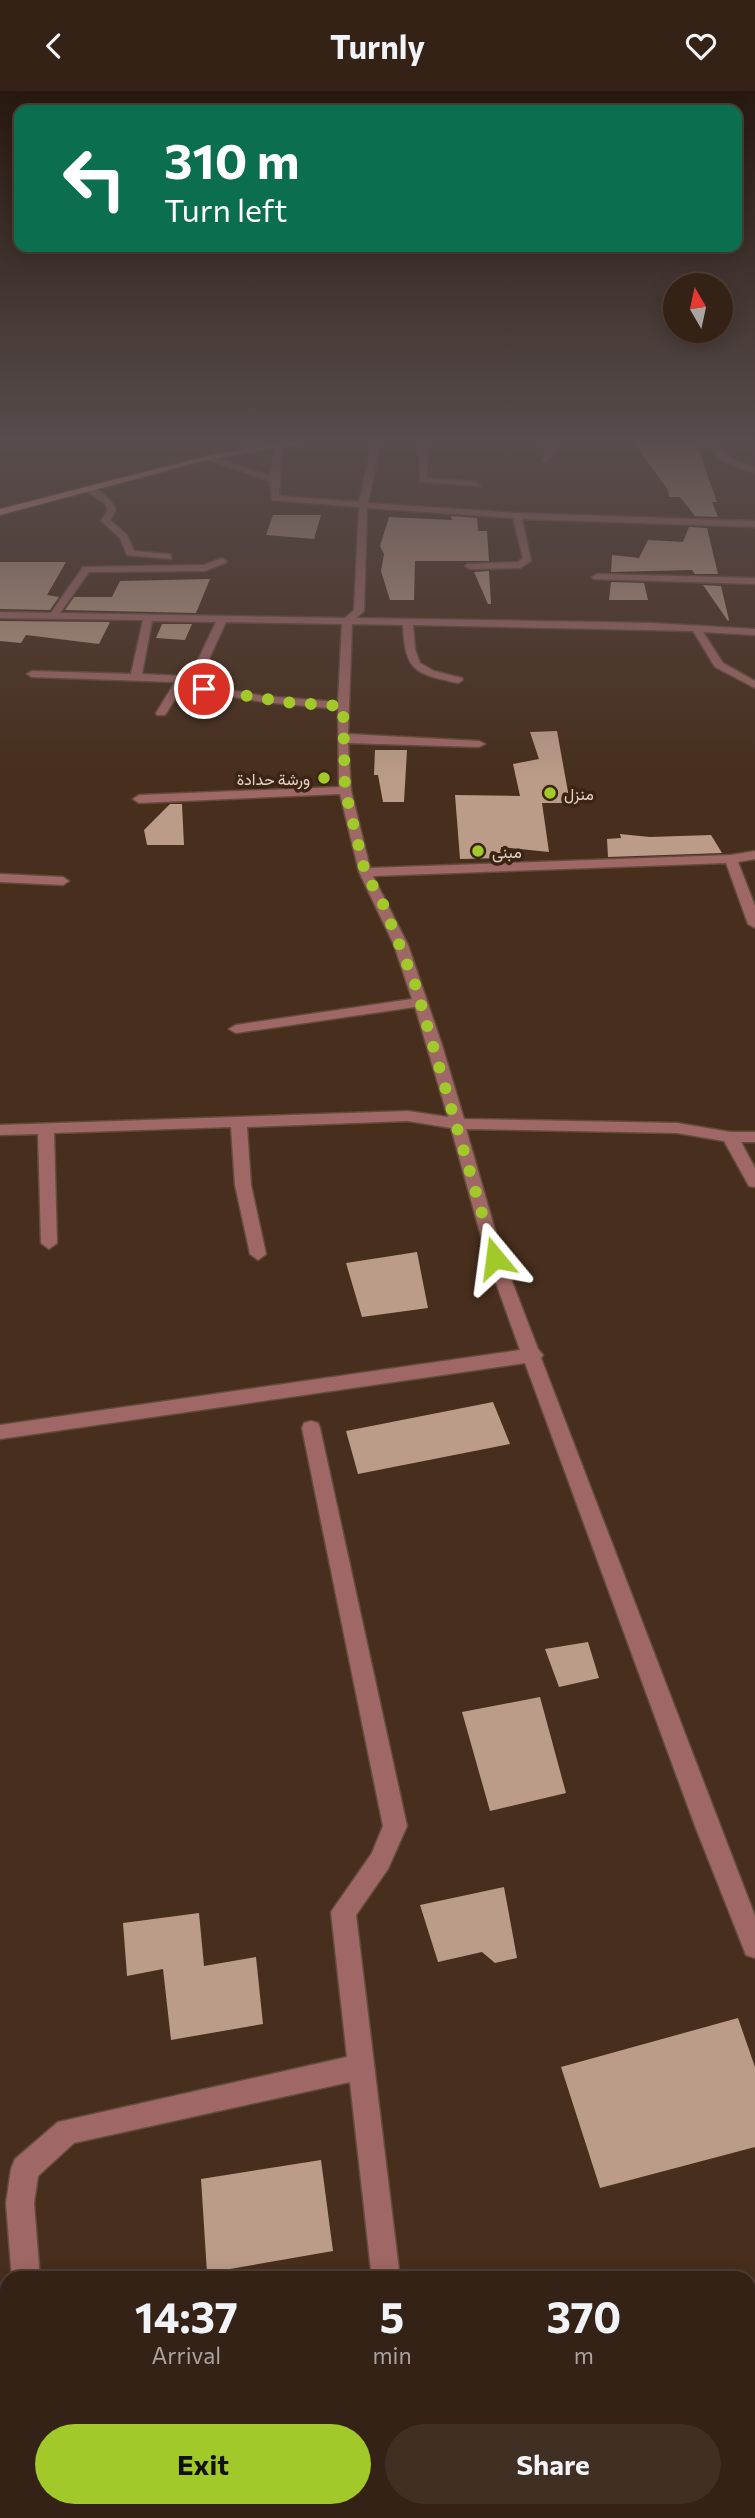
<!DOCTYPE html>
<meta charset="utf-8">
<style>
body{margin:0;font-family:Commissioner,Vazirmatn,sans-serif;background:#402f23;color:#f1f3f6;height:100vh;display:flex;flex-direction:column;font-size:26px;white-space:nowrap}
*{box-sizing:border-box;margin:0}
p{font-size:23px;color:#aaa4a1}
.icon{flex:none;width:38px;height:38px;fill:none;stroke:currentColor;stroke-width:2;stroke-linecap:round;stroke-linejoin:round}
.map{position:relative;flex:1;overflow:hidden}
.side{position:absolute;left:0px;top:2180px;width:756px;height:247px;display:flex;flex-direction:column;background:#352216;border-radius:21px 21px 0 0;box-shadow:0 4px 18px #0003,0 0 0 2px #4f3f35}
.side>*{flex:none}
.hud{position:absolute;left:14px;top:14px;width:728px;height:147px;border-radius:14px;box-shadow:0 4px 18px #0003,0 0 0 2px #4f3f35;background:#0b6e4f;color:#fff;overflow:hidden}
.needle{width:46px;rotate:351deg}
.fabs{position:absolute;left:663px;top:182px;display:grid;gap:14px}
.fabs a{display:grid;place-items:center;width:70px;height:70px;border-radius:50%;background:#352216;box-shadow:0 4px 18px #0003,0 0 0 2px #4f3f35;font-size:35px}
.pin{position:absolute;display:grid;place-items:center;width:60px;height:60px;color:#fff;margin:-30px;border:4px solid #fff;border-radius:50%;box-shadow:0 2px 7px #0007}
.me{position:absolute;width:77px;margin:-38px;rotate:344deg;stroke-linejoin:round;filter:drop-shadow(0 0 5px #0008)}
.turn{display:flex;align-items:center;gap:24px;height:147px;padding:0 35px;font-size:32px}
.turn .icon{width:91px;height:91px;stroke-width:2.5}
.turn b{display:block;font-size:49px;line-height:60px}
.eta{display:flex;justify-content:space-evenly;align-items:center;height:119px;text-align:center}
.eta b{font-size:42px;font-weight:700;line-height:49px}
.primary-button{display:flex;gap:14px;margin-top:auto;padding:14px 35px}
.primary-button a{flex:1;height:80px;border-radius:42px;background:#a1c92a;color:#111;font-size:28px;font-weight:700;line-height:80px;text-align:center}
.primary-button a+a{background:#402f23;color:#f1f3f6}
header{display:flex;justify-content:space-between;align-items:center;height:91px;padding:0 35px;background:#352216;font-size:32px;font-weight:700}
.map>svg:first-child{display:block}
.building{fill:#bb9c88}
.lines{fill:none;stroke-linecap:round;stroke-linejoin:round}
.minor-casing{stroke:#634c3c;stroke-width:3}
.major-casing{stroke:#634c3c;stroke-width:3}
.minor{fill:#9f6766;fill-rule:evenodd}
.major{fill:#fa9f9e;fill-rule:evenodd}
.route{stroke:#a1c92a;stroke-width:12;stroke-dasharray:0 21.6}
.poi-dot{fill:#a1c92a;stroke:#3c2413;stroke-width:2.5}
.labels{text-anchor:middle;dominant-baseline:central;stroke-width:7;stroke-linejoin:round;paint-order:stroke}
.far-poi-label{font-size:16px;fill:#e3d2c8;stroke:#3c2413;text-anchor:start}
</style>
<header><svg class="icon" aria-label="back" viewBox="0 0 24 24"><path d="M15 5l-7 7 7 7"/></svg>Turnly<svg class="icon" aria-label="heart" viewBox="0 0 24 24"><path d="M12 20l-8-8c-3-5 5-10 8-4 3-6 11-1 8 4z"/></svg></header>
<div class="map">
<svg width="755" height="2427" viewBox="0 0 755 2427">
<rect width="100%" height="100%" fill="#472e1d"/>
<path class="building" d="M632,349h63l22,62h-5l6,15 -23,-1 -15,-19h-11l-1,-7z
M273,424h48l-7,24 -48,-4z
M451,425l26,2 1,13h9l2,30h-74l-1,39h-24l-9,-29 3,-17 -4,-8 9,-29 63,3z
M689,436l18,1 11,46h-23l-3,-4 -81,2 1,-17 27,3 9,-18 35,2z
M0,471h66l-19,33 12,2 -9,13 -50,-1z
M489,480l2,33h-3l-14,-32z
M210,488l-14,34 -131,-3 9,-13h38l8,-16z
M611,491l33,1 4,17h-39z
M703,494l18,1 8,34 -1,1z
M0,530l110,1 -11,22 -73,-9 -5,8 -21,-2z
M162,533h30l-7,16 -29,-2z
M557,640l13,72h-28l7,49 -48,-5 1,11 -42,1 -5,-64 65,1 -7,-32 26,-5 -9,-27z
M375,659h32l-3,52h-21l-5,-27h-4z
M170,713h12l2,41h-37l-3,-15z
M620,743l30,3 61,-2 11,18 -114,4 -1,-18 14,-1z
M417,1161l11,56 -66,9 -16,-54z
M493,1311l17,42 -152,30 -12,-43z
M588,1551l11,36 -40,9 -14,-38z
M540,1606l26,96 -76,18 -28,-99z
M504,1796l13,71 -22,5 -13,-11 -44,10 -18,-57z
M199,1822l5,53 52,-9 7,67 -92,16 -8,-71 -36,7 -4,-53z
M738,1927l17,49v80l-155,41 -39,-121z
M321,2069l12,91 -126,22 -6,-94z"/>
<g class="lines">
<defs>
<path id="minor" d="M373,349h8l-13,63 149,10 238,8v6l-233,-8 9,42 -11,7 -50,1 -5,-3 2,-2 51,-2 5,-4 -10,-40 -146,-10 -3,103 -8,7 295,5 104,6v6l-52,-3 20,31 32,18v7l-40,-21 -22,-36 -280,-6 2,24 5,14 14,8 28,7 1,2 -5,3c-43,-9 -53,-12 -55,-58l-51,-1 -4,110 131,7 6,3 -6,3 -131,-4 3,47 19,78 361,-13 24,-4v8l-17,3 17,44v22l-7,-4 -22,-61 -353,13 35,69 34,100 22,74 213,4 53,9h25v10h-14l14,26v19l-6,-1 -25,-45 -47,-8 -211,-4 37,129 35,91 5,6 -2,3 214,558v42l-9,-3 -51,-129 -170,-463 -525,76v-14l520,-75 -33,-92 -36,-130 -43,-7 -161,6 4,58 15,69 -8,6 -8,-6 -15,-69 -4,-58 -177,6 3,110 -8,6 -8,-6 -3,-109 -38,1v-10l408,-14 40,6 -33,-110 -179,26 -7,-4 7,-4 176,-26 -18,-54 -35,-73 -19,-78 -201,9 -6,-4 6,-4 200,-8 -1,-78 -75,-7 -81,-14 -17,27h-8l-1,-2 19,-31 -143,-5 -5,-3 5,-3 99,3 12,-54 -143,-2v-6l51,1 32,-46 121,-2 18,-7 5,3 -2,2 -20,8 -116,1 -29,41 285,5 9,-8 5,-103 -87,-7 -2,-19 -67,-23 7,-2 60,20 5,-31 7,-2 -3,53 80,6zM152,530l64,1 -18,38 -16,16 -40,-2zM226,531l116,2 -4,78 -75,-6 -76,-14 21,-21z
M419,349h8v38l50,4 3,4 -60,-4z
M543,349h8l3,11 -8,12 -4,-2 4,-10z
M701,349h9l18,17 27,11v5l-33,-12z
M84,395c13,0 27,13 32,24l-6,10 17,15 7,16 34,3 3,1v4l-44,-4 -7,-17 -19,-17 7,-11 -4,-7 -20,-13z
M597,483l158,4v6l-161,-5 -2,-2z
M0,783l63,3 6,4 -6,4 -63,-3z
M311,1330l7,2 2,5 87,398 -19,43 -32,46 44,364h-28l-22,-197 -276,61 -36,33 -4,27 6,76h-28l-6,-76 5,-34 4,-10 43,-37 289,-65 -16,-145 41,-59 11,-27 -81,-398 2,-5z
M26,2420h32v7h-32z
M449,2420h32l1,7h-32z"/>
<path id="major" d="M297,349h21l-111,20 -207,55v-6l207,-53z
M755,2245v30l-6,3v-30z
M174,2420h54l-2,7h-55z"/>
</defs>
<use href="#minor" class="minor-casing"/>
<use href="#major" class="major-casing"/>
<use href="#minor" class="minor"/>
<use href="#major" class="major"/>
</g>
<linearGradient id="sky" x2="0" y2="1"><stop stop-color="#271910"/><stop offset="0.51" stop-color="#584c4c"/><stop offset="1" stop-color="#584c4c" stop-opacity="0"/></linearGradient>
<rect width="755" height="689" fill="url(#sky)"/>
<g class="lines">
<path class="route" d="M204,598l88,14 51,3 2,84 20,82 18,32 32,80 80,274"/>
</g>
<g class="poi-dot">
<circle cx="324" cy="687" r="7"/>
<circle cx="550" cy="702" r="7"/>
<circle cx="478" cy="760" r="7"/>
</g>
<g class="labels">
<g class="far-poi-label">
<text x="310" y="687" text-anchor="end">ورشة حدادة</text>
<text x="564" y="702">منزل</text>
<text x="492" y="760">مبنى</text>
</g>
</g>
</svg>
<div class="fabs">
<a><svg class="needle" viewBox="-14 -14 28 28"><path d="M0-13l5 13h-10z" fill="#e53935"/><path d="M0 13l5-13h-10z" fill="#aaa4a1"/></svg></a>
</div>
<div class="pin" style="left:204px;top:598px;background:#d93025"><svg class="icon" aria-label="arrive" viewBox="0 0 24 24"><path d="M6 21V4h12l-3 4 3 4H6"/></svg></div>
<svg class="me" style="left:495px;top:1167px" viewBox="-20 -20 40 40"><path d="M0-17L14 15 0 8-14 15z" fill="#a1c92a" stroke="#fff" stroke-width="4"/></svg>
<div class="hud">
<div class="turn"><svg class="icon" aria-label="left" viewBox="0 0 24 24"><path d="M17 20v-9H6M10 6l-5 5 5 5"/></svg><div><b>310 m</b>Turn left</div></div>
</div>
<section class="side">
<div class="eta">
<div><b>14:37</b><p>Arrival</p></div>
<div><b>5</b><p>min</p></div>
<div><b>370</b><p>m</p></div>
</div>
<div class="primary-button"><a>Exit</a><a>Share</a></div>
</section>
</div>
